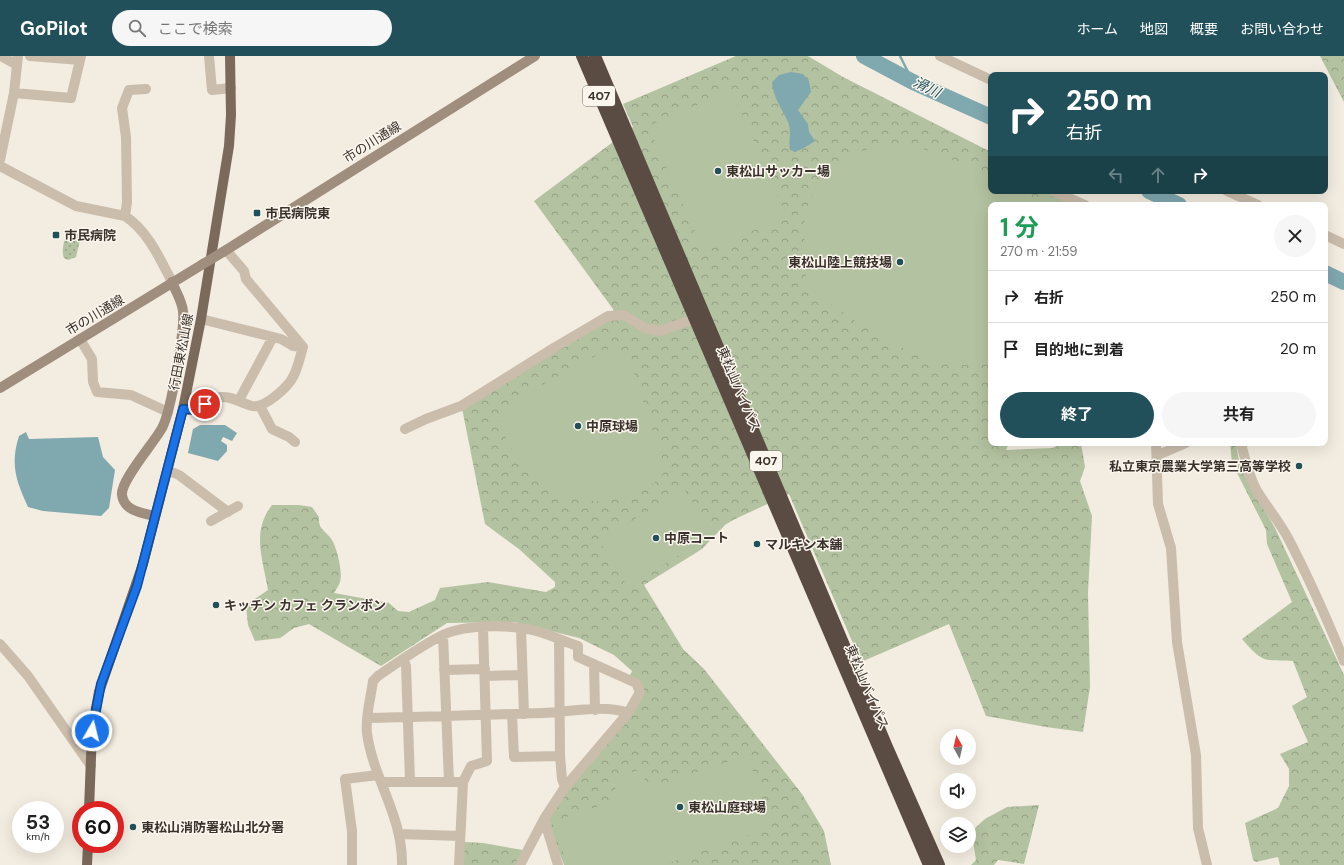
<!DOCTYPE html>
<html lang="ja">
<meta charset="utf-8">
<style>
body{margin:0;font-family:"DM Sans","Noto Sans JP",sans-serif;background:#f6f6f6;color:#222;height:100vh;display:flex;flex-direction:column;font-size:15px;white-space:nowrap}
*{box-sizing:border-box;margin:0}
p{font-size:13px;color:#767676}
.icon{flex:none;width:22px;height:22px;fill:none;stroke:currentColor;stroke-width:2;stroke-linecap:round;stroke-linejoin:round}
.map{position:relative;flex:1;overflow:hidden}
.drawer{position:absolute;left:988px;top:146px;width:340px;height:244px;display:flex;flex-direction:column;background:#fff;border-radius:8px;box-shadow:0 4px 16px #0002}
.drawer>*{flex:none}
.top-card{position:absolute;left:988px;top:16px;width:340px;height:122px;border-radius:8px;box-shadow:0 4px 16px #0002;background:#21505a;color:#fff;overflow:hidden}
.needle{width:26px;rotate:352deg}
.fabs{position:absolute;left:940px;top:673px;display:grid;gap:8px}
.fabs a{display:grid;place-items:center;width:36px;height:36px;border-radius:50%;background:#fff;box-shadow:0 4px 16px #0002;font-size:20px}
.speed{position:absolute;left:12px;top:745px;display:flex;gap:8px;font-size:20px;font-weight:700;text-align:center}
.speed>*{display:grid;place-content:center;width:52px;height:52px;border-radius:50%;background:#fff;box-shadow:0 4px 16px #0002;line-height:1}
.speed small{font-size:10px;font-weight:400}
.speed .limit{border:6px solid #d22;background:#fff;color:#111}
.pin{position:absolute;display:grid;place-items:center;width:34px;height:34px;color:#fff;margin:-17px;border:2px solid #fff;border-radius:50%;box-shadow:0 1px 4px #0007}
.me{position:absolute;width:44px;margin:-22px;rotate:8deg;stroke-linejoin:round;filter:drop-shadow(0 0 3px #0008)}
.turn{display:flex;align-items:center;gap:14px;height:84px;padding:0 12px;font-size:18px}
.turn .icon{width:52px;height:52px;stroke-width:2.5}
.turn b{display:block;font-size:28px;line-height:34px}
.lanes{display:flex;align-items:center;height:38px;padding:0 12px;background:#0003;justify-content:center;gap:20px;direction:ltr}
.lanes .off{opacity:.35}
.round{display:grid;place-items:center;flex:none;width:42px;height:42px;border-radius:21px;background:#f6f6f6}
.headline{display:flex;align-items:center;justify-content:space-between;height:68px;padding:0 12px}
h1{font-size:24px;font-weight:700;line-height:30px;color:#1e9e55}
.primary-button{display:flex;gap:8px;margin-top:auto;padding:8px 12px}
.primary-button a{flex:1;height:46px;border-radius:24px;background:#21505a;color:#fff;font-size:16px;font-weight:700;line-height:46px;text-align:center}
.primary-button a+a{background:#f6f6f6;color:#222}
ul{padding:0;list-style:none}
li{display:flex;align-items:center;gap:12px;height:52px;padding:0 12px;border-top:1px solid #e0e0e0}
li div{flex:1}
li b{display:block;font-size:15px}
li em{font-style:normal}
header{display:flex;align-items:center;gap:24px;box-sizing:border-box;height:56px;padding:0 20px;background:#21505a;color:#fff}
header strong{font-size:19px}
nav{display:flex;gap:22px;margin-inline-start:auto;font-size:14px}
.search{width:280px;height:36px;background:#f6f6f6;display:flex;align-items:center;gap:10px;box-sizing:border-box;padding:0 14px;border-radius:22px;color:#767676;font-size:15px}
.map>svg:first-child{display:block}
.grass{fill:url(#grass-dots)}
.forest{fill:url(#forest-crowns)}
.pitch{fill:#b3c2a0}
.water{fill:#80a8af}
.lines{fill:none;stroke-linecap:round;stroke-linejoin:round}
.stream{stroke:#80a8af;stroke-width:2.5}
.river{stroke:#80a8af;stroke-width:16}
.street{stroke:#cbbdac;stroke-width:10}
.secondary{stroke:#9f8d7d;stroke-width:10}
.primary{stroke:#7b6a5c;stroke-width:10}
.highway{stroke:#5a4c42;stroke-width:12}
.secondary-bridge{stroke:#9f8d7d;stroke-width:10}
.route-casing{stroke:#114b97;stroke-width:10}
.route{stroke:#1a73e8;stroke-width:7}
.poi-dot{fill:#21505a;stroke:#faf5ed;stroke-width:1.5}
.labels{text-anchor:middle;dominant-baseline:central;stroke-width:3;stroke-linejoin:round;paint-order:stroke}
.shield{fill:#faf5ed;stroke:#736c65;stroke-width:1}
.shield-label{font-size:12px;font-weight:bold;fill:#39312b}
.street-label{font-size:13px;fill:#39312b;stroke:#faf5ed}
.poi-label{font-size:13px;font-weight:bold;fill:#39312b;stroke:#faf5ed;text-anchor:start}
.water-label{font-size:14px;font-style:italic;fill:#21505a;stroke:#faf5ed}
</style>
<header>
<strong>GoPilot</strong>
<div class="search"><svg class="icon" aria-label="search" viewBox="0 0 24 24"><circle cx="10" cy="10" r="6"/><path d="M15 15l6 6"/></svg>ここで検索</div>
<nav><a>ホーム</a><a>地図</a><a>概要</a><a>お問い合わせ</a></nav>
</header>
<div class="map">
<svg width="1344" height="809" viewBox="0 0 1344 809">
<defs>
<pattern id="grass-dots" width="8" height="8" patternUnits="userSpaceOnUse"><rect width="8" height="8" fill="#b3c2a0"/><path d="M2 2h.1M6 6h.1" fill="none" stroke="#939e83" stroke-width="1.8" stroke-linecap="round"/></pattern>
<pattern id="forest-crowns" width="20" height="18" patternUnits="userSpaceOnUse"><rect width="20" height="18" fill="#b3c2a0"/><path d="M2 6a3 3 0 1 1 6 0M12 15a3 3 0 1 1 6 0" fill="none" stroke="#939e83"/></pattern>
</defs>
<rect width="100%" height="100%" fill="#f3ece0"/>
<path class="grass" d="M70,176l8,1 2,7 -4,17 -8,3 -4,-2c-3,-6 0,-23 6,-26z"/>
<path class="forest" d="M736,0h72l35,21 148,75v39h52l32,14h-84v238h18l-3,7 46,-2 13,-5h16l4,24 -5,14 12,35 -4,77 2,94 -7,45 -37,-5 -60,-11 -37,-92 -88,38 -72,-168 -56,26 -8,5 -23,24 -58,36 39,64 21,20 98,125 22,37 7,34h-267l-18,-47 97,-125 -14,-15 3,-7 -18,-16 -35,-17 -64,-16 -68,1 -66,43 -72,-42 -15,4 -14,10 -25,3 -7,-16 -2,-20 22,-15c-5,-31 -17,-58 4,-85h27l13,2 7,10c-1,13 6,13 13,23 5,8 11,33 8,42 -1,4 -4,7 -6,11l55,10 9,8 11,1 26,-12 5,-12 48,-6 58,10 9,-5v-5l-36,-33 -34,-25 -23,-116 152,-92 -1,-7 -79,-108 99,-74 -10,-23z
M1320,0h24v46z
M1230,387h6l4,24 35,61 69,147v190h-64l-2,-8 -22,5 -3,-2 -8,-37 33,-15 11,-22v-17l-9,-15 28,-12 -16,-36 15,-9 -14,-36c-31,-1 -30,2 -51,-22l50,-37 -25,-58 -1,-14 -34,-67z
M1039,749l-15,59 -26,-4 -4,5h-23l5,-5 -3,-19 2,-13 10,-9 22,-12z
M464,786l19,1 40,7 -6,15h-54z"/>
<path class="pitch" d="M731,34l56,126 -83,36 -56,-126z
M894,88c35,2 66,19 97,33v14h28l21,14h-49v158c-9,1 -18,2 -27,2 -53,-3 -125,-50 -162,-86l9,-9c-3,-12 -6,-24 -7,-36 -1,-51 42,-87 90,-90z
M608,293l20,6 35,107 1,10c-6,11 -18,16 -29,21 -24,12 -56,10 -79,-2 -23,-12 -75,-65 -45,-89z
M684,433l29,45 -85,53 -29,-46z
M747,699l25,72 -109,38h-95l-16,-43 67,-23 -7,-20 29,-10 7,20z"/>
<path class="water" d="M791,16l12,2 6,7 2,11 -13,18 10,14 1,8 6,9 -11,7 -9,4 -5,-2c-2,-9 2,-18 -2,-28 -6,-14 -15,-24 -16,-40l7,-7z
M200,369h25l12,8 -5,8 -9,-4 -2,4 6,4v6l-9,10 -30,-8 5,-24z
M26,376l3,7 69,-2 5,20 12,13 -6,38 -8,8 -58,-5 -15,-4c-12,-26 -18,-43 -9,-71z"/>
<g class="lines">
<path class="stream" d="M900,0l13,26"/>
<path class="river" d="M864,0l49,26 78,35
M1149,135l30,14
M1325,217l19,9"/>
<path class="street" d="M1,0l16,9
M30,0l50,4
M209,0l3,34 19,-2
M940,0l51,24
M14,37l57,5 10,-42
M0,104l14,-67 4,-37
M0,110l76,40 49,10c23,15 35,43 47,66
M1053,135l32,14
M1227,135l31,14
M125,160l2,-14 -1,-65 -4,-29 7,-18 17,-1
M1325,179l19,9
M226,194l18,21 2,8 57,68
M201,263l80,20 12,7 10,1
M80,283l12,20 1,23 4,10 34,3 37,17
M239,344l34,-63
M260,350l12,23 17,8 6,5
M183,353c24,4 20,-10 37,-12 13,-1 20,6 32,9 12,3 36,-19 41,-29 5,-9 7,-20 10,-30
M405,373l21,-10 35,-13 91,-57 56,-33 16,-1 21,13 15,3 34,-12
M1156,387l2,61 13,44 6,94 19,113 2,73 9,37
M1241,387c4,16 7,31 15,46 10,17 23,32 32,49 21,40 39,81 56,123
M1158,399l28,-12
M167,414l12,5 49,37
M211,465l27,-15
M521,573l3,85
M443,579l6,147
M559,583l1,117 2,23 3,8
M0,588l28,32 63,90
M403,603l3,7 4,115
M594,608l1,46
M444,614l41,-1
M485,620l37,-1
M512,658l2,43 46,-1
M368,662c58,-1 117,-3 175,-5 24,-1 63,-9 85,0
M381,726h82l8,-16 16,-5 -4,-134
M399,778l61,2
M352,809v-34l-7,-52 33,-4
M402,809c1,-49 -29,-86 -35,-132 -2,-16 4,-36 6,-52l5,-5c21,-14 42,-30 65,-41 23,-11 72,-11 97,-3 13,4 25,10 38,14v11l58,26 4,9 -12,21 -63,74 -21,32 14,46
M459,809l4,-83
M520,809l24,-46"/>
<path class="secondary" d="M223,196l312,-196
M0,332l203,-124
M155,460c-13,-3 -31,-5 -33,-21 -2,-14 32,-52 40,-67 9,-16 23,-99 21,-117 -1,-10 -7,-19 -11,-29"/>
<path class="primary" d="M89,754l3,-79 7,-39 44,-128 40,-155 18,-90 28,-173 2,-31 -1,-59
M87,809l1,-21"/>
<path class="highway" d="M582,0l347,809
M595,0l292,691 52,118"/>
<path class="secondary-bridge" d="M203,208l20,-12"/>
</g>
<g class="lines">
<defs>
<path id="route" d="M92,675l9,-47 36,-98 46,-177 13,1 9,-6"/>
</defs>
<use href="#route" class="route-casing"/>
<use href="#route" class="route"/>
</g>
<g class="poi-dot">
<circle cx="718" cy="115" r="4"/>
<rect x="253" y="153" width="8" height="8" rx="2"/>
<rect x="52" y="175" width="8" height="8" rx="2"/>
<circle cx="900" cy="206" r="4"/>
<circle cx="578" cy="370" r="4"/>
<circle cx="1299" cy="410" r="4"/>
<circle cx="656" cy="482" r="4"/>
<circle cx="757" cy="488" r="4"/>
<circle cx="216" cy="549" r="4"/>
<circle cx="680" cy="751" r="4"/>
<circle cx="133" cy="771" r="4"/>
</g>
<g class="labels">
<g class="shield">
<rect x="583" y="30" width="32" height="20" rx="3"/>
<rect x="750" y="395" width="32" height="20" rx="3"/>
</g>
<g class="shield-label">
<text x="599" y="40">407</text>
<text x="766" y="405">407</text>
</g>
<g class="street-label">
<text transform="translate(372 86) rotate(-32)">市の川通線</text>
<text transform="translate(95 259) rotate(-31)">市の川通線</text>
<text transform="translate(181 296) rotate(-79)">行田東松山線</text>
<text transform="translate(739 333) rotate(67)">東松山バイパス</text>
<text transform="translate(867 631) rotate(67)">東松山バイパス</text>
</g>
<g class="poi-label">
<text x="726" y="115">東松山サッカー場</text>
<text x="265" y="157">市民病院東</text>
<text x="64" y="179">市民病院</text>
<text x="892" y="206" text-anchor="end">東松山陸上競技場</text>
<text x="586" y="370">中原球場</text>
<text x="1291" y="410" text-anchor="end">私立東京農業大学第三高等学校</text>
<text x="664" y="482">中原コート</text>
<text x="765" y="488">マルキン本舗</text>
<text x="224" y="549">キッチン カフェ クランボン</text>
<text x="688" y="751">東松山庭球場</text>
<text x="141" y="771">東松山消防署松山北分署</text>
</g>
<g class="water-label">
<text transform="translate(927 31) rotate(26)">滑川</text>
</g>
</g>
</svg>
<div class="fabs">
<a><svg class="needle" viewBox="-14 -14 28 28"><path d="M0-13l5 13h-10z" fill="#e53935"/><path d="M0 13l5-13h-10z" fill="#767676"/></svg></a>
<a><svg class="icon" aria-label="sound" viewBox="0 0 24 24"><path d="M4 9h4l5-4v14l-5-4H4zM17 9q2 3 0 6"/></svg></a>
<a><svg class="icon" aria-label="layers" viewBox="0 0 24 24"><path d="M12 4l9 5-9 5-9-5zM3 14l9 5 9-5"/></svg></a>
</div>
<div class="speed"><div>53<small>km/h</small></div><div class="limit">60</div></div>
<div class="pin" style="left:205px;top:348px;background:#d93025"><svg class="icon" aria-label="arrive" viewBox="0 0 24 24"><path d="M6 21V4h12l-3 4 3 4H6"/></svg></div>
<svg class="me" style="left:92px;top:675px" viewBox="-20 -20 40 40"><circle r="17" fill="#1a73e8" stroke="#fff" stroke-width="3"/><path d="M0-11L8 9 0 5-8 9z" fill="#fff"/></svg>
<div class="top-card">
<div class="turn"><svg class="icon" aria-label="right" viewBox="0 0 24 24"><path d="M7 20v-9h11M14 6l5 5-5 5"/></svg><div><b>250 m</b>右折</div></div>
<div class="lanes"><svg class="icon off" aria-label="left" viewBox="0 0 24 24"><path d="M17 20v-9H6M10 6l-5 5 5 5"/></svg><svg class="icon off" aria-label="ahead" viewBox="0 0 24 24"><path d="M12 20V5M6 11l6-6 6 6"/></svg><svg class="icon" aria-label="right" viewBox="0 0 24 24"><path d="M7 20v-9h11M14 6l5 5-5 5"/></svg></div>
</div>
<section class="drawer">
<div class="headline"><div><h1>1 分</h1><p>270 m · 21:59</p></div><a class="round"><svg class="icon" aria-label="close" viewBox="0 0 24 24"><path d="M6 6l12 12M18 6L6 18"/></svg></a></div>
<ul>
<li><svg class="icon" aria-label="right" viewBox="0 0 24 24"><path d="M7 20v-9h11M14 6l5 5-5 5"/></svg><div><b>右折</b></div><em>250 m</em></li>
<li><svg class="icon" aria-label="arrive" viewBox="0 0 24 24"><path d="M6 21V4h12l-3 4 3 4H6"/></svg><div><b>目的地に到着</b></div><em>20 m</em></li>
</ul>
<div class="primary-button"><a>終了</a><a>共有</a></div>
</section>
</div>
